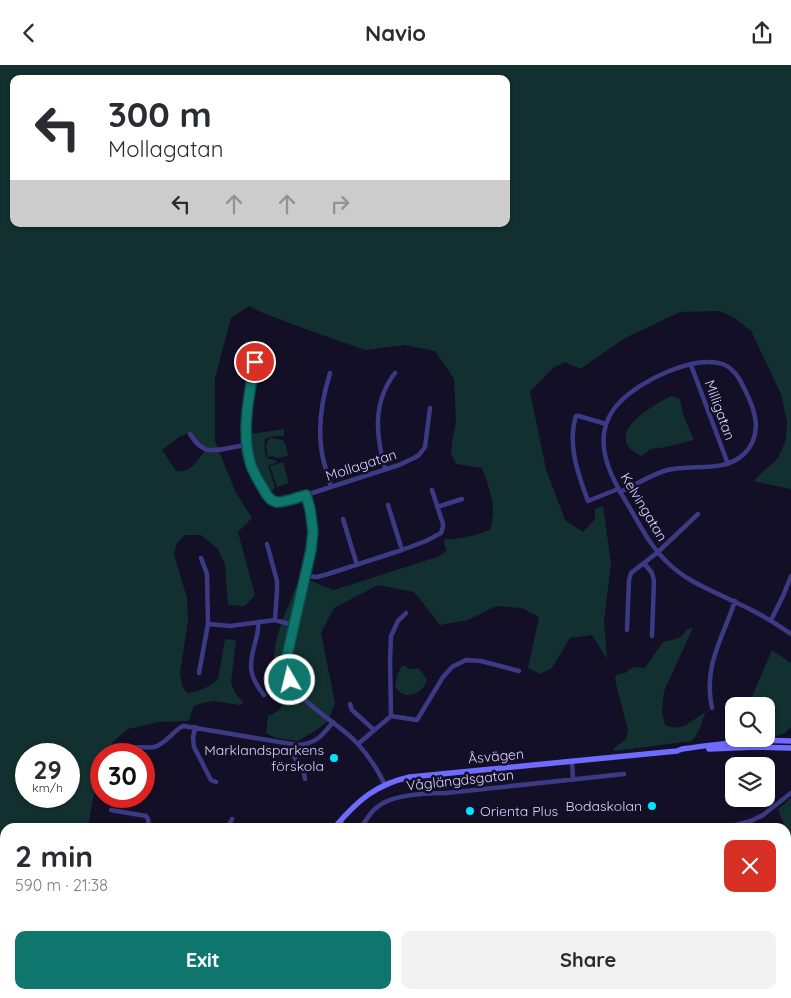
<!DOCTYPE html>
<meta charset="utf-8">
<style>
body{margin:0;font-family:Quicksand,sans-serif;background:#f2f2f3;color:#2b2b33;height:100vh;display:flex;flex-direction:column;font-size:19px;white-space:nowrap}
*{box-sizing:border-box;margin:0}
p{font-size:16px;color:#7c7c81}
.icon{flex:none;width:28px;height:28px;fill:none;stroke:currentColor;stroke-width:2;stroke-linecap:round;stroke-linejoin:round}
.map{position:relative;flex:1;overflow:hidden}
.drawer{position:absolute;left:0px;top:758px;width:791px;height:176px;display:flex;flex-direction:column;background:#fff;border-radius:15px 15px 0 0;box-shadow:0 1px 4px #0004}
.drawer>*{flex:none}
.top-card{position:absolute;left:10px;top:10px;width:500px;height:152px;border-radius:10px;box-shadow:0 1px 4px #0004;background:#fff;color:#2b2b33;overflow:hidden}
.fabs{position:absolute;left:725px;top:632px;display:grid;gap:10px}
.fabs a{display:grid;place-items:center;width:50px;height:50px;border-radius:10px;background:#fff;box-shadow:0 1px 4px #0004;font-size:25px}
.speed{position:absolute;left:15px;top:678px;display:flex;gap:10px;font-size:25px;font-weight:700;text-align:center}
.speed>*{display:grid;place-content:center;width:65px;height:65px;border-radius:50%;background:#fff;box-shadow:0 1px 4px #0004;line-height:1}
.speed small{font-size:12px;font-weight:400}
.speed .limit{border:8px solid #d22;background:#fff;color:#111}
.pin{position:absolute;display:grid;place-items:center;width:42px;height:42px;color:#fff;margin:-21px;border:2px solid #fff;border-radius:50%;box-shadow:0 1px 5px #0007}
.me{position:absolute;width:55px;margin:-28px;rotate:352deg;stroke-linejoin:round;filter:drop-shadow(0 0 4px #0008)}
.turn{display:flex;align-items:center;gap:18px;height:105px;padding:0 15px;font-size:22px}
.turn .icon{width:65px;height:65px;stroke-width:2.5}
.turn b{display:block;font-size:35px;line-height:42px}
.lanes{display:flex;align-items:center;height:48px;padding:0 15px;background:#0003;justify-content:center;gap:25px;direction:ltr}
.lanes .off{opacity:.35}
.round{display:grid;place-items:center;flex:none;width:52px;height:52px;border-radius:10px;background:#f2f2f3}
.summary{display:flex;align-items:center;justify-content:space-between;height:85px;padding:0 15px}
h1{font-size:30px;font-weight:700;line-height:38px}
.primary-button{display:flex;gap:10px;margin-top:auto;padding:10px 15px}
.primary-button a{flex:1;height:58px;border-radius:10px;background:#0f766e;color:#fff;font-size:20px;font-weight:700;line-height:58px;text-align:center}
.primary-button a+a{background:#f2f2f3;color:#2b2b33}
header{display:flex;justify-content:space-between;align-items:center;height:65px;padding:0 15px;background:#fff;font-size:22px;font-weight:700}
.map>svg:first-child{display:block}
.green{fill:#12302f;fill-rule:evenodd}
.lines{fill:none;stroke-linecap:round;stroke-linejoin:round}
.street{stroke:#3d3a85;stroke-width:4.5}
.secondary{stroke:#6f6bff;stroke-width:5.5}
.route-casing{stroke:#0a4d48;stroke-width:12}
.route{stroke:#0f766e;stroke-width:9}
.poi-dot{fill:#00e5ff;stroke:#130f26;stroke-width:2}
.labels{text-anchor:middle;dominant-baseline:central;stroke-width:5;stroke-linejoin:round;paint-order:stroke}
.street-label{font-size:14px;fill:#d9d4ff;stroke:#130f26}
.poi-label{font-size:14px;fill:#d9d4ff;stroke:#130f26;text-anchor:end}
</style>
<header><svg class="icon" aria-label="back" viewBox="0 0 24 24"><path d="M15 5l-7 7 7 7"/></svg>Navio<svg class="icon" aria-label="share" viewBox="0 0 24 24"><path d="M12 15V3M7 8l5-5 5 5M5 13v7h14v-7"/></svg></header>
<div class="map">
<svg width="791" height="933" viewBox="0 0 791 933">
<rect width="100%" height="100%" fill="#130f26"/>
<path class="green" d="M0,0h791v424l-38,-8 25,-23 8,-18 1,-18 -6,-28 -30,-63 -15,-12 -16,-8 -40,1 -55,26 -45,31 -15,-7 -12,6 -23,24 16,77 19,51 18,12 12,-13v-10l8,-3 8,57 -7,58 3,38 -15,-24 -22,3 -18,30 -12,6 -12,-6 11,-51 -17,-9 -26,-2 -28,14 -28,5 -26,-33 -36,-7 -44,23 -13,25 14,70 -7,18 -13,10 -17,10 -22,-3 -10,-5 2,-17c7,-3 15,-6 15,-15 1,-12 -9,-22 -9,-33 -2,-31 14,-60 25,-88l12,1 22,9 23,-7 84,-27 7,-6 -3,-6 1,-5c16,1 30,-4 45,-9 7,-24 0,-40 -8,-62l-26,-4 -5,-11 1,-11 4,-20 -2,-43 -19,-28 -30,-6 -40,5 -54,-19 -48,-18 -14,-7 -18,12 -16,60v63l21,52 16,25 -14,14 17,63 -10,11 -17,-1 -3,-40 -7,-16 -17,-14h-16l-8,8 -3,11 13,44 1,24 -8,50 2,14 5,7c12,-1 21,-6 31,-13l7,-41 11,1 -5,42 4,11 9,10 -5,2 -25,-4 -11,2 -9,3 -3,7 -1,5 -3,3 -28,1 -31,7 -15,13 -5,12h-7v14l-4,8 -9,51h-83v167h90l-1,4h-94zM14,14h492v145h-492zM191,367l6,9 9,8c-8,10 -15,25 -30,22l-14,-21 17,-13zM26,689h43v42h-43z
M671,331l9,3 3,15 11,26 -28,7 -15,2 -10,7c-5,-3 -10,-5 -13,-10 -13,-21 30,-43 43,-50z
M284,364v7h-11l-8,3c-1,7 -1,14 3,20h4l6,3 -10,3 7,23 -5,5 -11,-19 -6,-19 -3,-21z
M270,373c6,0 9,2 13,2l3,6 2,10 -12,2 -3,-2 -5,1 -2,-11 1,-4z
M283,397l6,21 -12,4 -7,-21z
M693,563l-29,63 -2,20 3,14c21,8 24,-5 41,-13 -3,5 -3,8 -5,13 -2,6 -5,11 -9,16l-77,10 -2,-2 13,-10 2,-9 -13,-50 1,-5 9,-2 8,-6 12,1 18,-26c10,-3 19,-2 24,-13z
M772,585l19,13v64c-8,9 -14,10 -25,9v-30h-18z
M402,601h4l3,3 10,-1 8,12c-3,10 -16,20 -26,13 -2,-1 -5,-5 -6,-6l2,-12z
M791,733v65l-4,-20 -1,-16h-1l-7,-18z
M197,929h66l2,4h-25l-4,-4 -2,4h-39z
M516,929h129l-1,4h-130z
M648,929h75l1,4h-77z"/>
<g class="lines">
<path class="street" d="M257,281l-8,51 -3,48 6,23 4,9 13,21 5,3 6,1 26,-7 93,-30 15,-7 5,-3 6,-8 5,-39
M691,300l37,99
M330,308c-8,26 -13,53 -8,80 2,12 6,23 9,34
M606,359l-27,-8h-3c-9,28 2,58 12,85l30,-12
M190,369c4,6 8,12 15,15 9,4 31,-3 41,-4
M385,404c-9,-34 -13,-66 10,-96
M620,427c15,-7 29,-16 44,-21 26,-8 59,3 80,-17 20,-20 11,-45 0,-66 -4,-9 -10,-19 -19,-23 -29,-12 -86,16 -106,38 -8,8 -13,18 -15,30 -3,24 9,47 21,67 13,21 24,45 42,62 20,20 44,28 68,40 20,9 38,19 56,32
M306,430c3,11 8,25 7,37 0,14 -4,28 -8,41 -5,21 -10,42 -14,64 -3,12 -7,24 -3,37 8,29 49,47 69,69 11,12 21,27 28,42
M388,440l14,45
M437,442l25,-8
M343,454l14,46
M267,479l10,37v10l-2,29
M201,493l6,16 1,50 22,2 45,-6 18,5
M644,498l8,10 2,8 -2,55
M305,511l12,1 11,-3 74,-24 24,-9 15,-8 2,-6v-3l-11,-34
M771,555l12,-24 8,-20
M258,558c1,6 -1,13 -3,20 -6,22 -7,32 9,52
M627,565l2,-50 2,-7 27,-21 40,-38
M199,608l9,-49
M350,639l2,6 22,20
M712,643c-9,-42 10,-68 23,-107
M391,651l-1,-56 1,-24 7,-15 8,-8
M195,662l-2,11 1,9 17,33 5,2
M292,679c-1,17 12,21 13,35
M358,679l33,-28 26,4 26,-43 9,-10 14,-7 15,1 38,10
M128,689c4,-11 16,-5 26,-7 11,-3 18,-14 27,-20l3,-1 113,19c19,-1 25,-9 36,-23
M572,696l1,19
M111,745l35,6 2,3 1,8
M340,757l7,5
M228,762l4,-8
M361,762c5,-6 8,-13 15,-19 15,-14 49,-15 70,-15l178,-19
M727,762l24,-6 12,-6 28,-22
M786,906l5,-3"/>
<path class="secondary" d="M709,684l48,-2 34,1
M335,762c22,-26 41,-43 75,-50l267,-26 5,-2c36,-5 72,-10 109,-8
M287,933v-4"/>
</g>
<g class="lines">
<defs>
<path id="route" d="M255,297c-6,33 -15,74 -3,106 3,7 7,14 11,20 3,6 6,12 13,14 7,1 22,-5 30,-7l4,14 3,22 -2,19 -24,106 1,17 2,7"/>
</defs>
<use href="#route" class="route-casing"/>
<use href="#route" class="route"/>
</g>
<g class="poi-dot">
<circle cx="334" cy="693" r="5"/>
<circle cx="652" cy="741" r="5"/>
<circle cx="470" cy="746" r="5"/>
</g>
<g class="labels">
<g class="street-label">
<text transform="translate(720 345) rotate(70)">Milligatan</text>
<text transform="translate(361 400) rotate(-18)">Mollagatan</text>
<text transform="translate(644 442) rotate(59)">Kelvingatan</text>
<text transform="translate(496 691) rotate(-5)">Åsvägen</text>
<text transform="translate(460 715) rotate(-6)">Våglängdsgatan</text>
</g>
<g class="poi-label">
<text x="324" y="685">Marklandsparkens<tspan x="324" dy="16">förskola</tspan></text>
<text x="642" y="741">Bodaskolan</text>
<text x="480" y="746" text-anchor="start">Orienta Plus</text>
</g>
</g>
</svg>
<div class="fabs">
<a><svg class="icon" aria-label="search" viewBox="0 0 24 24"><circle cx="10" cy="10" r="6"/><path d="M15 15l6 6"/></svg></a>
<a><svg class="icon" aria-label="layers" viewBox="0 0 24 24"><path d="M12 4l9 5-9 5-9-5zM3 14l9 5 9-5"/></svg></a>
</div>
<div class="speed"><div>29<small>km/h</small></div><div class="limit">30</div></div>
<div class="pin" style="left:255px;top:297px;background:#d93025"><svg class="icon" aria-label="arrive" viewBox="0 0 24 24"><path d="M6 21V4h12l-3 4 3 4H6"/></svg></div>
<svg class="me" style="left:290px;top:615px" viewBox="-20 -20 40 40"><circle r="17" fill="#0f766e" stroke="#fff" stroke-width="3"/><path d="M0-11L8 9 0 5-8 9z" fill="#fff"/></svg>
<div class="top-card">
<div class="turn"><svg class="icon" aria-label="left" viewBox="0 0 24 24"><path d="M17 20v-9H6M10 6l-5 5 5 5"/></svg><div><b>300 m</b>Mollagatan</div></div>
<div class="lanes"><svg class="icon" aria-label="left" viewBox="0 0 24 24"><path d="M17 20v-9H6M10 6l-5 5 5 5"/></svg><svg class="icon off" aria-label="ahead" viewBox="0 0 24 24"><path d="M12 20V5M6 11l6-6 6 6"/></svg><svg class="icon off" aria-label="ahead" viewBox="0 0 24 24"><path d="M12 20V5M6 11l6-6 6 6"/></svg><svg class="icon off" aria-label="right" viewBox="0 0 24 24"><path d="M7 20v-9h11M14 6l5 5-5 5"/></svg></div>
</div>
<section class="drawer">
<div class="summary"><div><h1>2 min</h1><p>590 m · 21:38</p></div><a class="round" style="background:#d93025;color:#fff"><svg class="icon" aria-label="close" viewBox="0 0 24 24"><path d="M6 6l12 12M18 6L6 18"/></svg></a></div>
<div class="primary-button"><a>Exit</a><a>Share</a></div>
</section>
</div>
